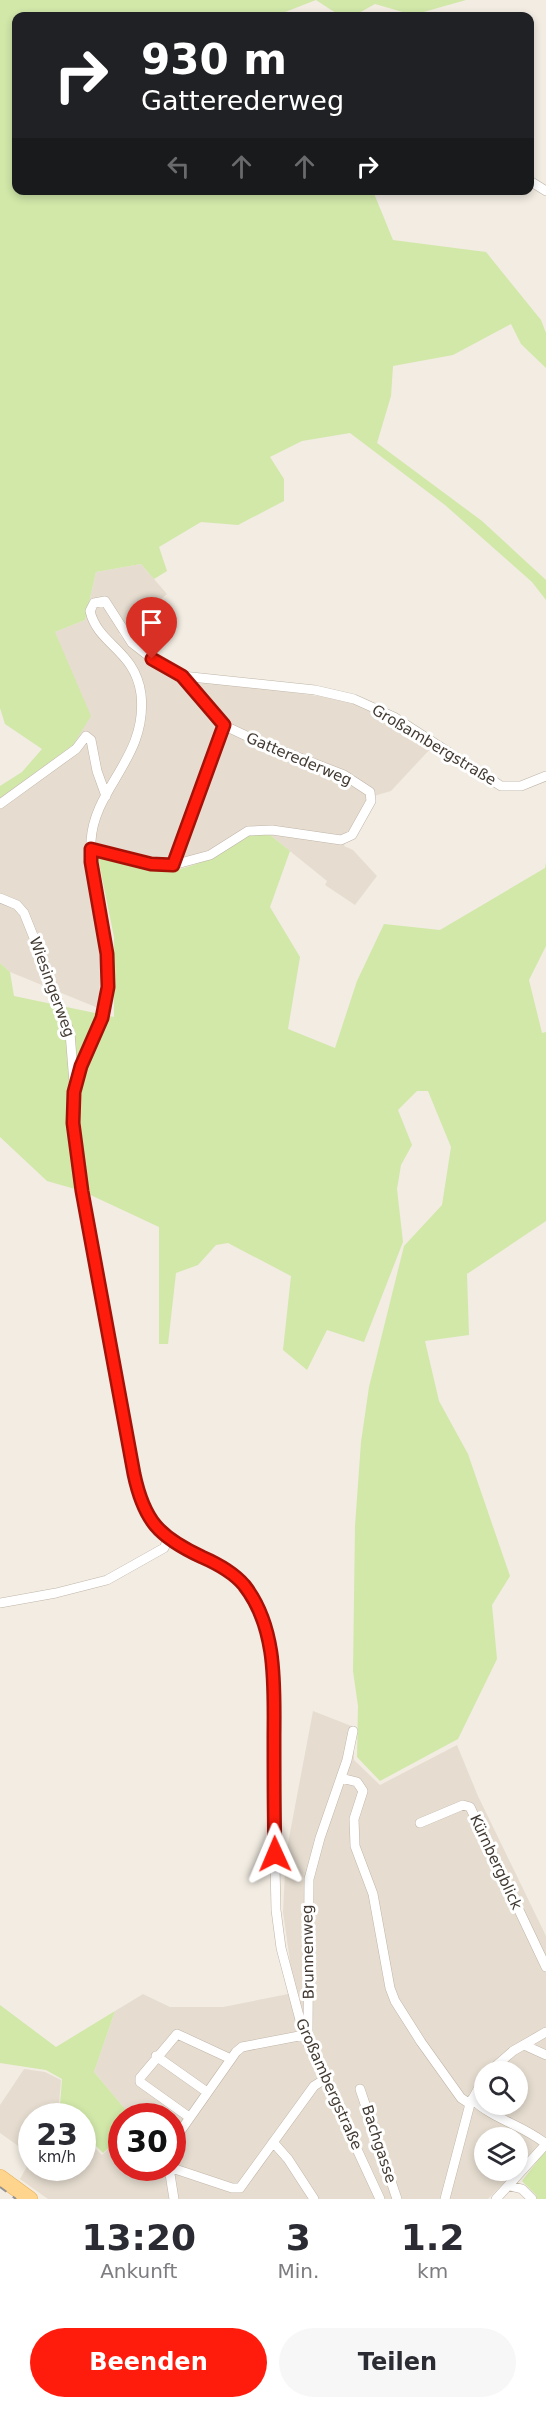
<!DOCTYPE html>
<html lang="de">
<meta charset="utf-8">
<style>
body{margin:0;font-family:"DejaVu Sans",sans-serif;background:#f7f7f7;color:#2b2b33;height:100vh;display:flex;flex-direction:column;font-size:22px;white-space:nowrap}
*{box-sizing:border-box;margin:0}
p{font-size:20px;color:#7c7c81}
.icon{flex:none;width:33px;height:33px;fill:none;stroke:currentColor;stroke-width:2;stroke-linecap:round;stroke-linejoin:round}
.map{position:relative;height:2199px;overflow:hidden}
.drawer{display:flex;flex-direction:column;background:#fff;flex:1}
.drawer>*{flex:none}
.top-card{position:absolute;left:12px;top:12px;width:522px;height:183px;border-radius:12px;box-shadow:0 3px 9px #0003;background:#202124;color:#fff;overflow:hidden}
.buttons{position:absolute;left:474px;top:2061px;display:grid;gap:12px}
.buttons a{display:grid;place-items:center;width:54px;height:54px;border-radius:50%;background:#fff;box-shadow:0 3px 9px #0003;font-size:30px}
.speed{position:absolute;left:18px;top:2103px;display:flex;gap:12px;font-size:30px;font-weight:700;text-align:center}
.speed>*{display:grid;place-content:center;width:78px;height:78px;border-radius:50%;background:#fff;box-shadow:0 3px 9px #0003;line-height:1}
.speed small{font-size:15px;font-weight:400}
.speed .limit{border:9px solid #d22;background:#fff;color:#111}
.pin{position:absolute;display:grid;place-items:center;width:51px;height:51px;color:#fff;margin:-62px -26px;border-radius:50% 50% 50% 0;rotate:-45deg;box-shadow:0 0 6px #0007}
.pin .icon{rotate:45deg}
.me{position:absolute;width:66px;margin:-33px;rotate:359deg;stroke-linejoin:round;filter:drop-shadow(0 0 4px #0008)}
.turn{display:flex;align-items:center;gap:21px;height:126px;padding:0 30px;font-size:27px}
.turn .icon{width:78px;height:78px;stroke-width:2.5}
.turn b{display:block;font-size:42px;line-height:51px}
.lanes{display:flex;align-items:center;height:57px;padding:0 30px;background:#0003;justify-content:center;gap:30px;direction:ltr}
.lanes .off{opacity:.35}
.eta{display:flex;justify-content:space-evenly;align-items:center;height:102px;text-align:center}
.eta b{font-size:36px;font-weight:600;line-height:42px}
.cta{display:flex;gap:12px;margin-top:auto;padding:12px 30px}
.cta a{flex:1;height:69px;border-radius:36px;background:#ff1c0c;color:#fff;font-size:24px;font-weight:600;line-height:69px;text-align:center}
.cta a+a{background:#f7f7f7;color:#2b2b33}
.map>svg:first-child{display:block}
.residential{fill:#e6ddd0;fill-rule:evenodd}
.green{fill:#d1e8a9}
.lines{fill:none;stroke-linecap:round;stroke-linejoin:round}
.street-casing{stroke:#c0b5a8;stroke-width:10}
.primary-casing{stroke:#e6b15b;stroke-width:16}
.street{stroke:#fff;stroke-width:9}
.primary{stroke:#ffd58e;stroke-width:15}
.rail{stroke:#939393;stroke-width:2;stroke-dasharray:8 8;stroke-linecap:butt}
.route-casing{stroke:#a61208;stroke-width:15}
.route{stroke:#ff1c0c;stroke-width:10}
.labels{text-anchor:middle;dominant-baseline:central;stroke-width:6;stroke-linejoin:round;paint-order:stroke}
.street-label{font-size:15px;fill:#433b33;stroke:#fff}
</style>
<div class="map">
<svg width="546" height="2199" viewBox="0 0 546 2199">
<rect width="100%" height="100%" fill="#f2ece2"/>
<path class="residential" d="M141,564l26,30 -48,40 8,9 47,34 167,22 29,10 63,37 -42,45 -24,7 -17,33 -6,15 9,4 24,26 -22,29 -30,-20 2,-4 -67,-54 -53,26 -25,6h-29l-55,-14 -11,11 9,48 6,55 -4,49 -88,-36 -10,-9v-165l42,-29 13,-137 30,-12 11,-48z
M313,1711l41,16v33l26,25 77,-40 21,51 68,140v202l-28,32v-32h-34v32h33l-29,29h-440l-28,-20 11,-20 1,9h50l1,-32 19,19 19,-18 1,31h50v-52h-41l-37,-44 21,-61 28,-17 27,13h53l65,-13 6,-5 -11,-77 3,-58zM484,2072h34v32h-34z
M24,2069l21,3 16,8 -2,24 9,12h-36l-1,39 -31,-22v-28z"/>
<path class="green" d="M0,0h466l-53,15 -38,-11c-31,18 -29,15 -59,-4l-41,16h-259v174h299l3,5 25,-4h30l20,49 93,12 55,68 5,13v35l-25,-24 -10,-20 -58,31 -60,11 -2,30 -14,47 105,78 64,59v20l-14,-18 -87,-77 -95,-72 -48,8 -32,16 14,22v22l-46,24 -37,-3 -42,25 8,24 -13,8 -13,-15 -45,8 -11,48 -30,12 36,84 -18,29 -73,53v-12l22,-14 20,-23 -37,-25 -5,-16z
M250,834l20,1 20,16 -20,56 30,50 -12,72 47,19 22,-67 27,-57 56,6 105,-62 1,-5v83l-17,34 13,53 4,-1v189l-79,53 2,61 -44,6 14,60 29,53 42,122 -18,29 5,54 -39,80 -78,42 -23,-24 1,-51 -5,-35 2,-145 6,-84 8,-55 35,-141 38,-41 9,-58 -23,-56h-11l-19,19 14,35 -11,20 -4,24 6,53 -39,100 -37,-12 -20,40 -24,-20 8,-74 -63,-33 -12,2 -18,20 -22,8 -8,71h-9v-117l-77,-36 -35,-10 -47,-44v-174l10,9 4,24 100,21v-80l-16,-79c20,3 39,9 59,12 32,4 67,-19 93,-36z
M0,2005l56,42 59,-36 -21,61 37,44h-9l-1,20 -18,17 -20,-20 -1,-17h-13l-9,-11 2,-26 -16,-9 -46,-7z
M546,2150v49h-9l-1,-4 -14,-14z"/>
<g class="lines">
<defs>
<path id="street" d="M530,181l16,10
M0,804l76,-55 10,-13 5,4 6,31 9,25
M91,849l60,15 22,1 37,-10 38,-24 24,-1 69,10 11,-5 19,-34 -1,-9 -26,-17 -85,-33 -36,-17 -41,-49
M173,865l50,-140
M0,898l17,7 7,8 10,25 36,95 4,50
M0,1603l56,-10 51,-13 57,-32 4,-8
M341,1778l16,4 6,9 -9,28 1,27 18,48 17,94 5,13 26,41 40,56 9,6
M420,1823l43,-18 7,2 76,160
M524,2045l22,10
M156,2056l51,36
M489,2072l24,-21 33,-19
M360,2089l37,110
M472,2099c22,21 51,26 74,45
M189,2117l-49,-35v-4l37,-44 54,25
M273,2142l15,17 26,40
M172,2143l64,-91 6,-5 62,-12 4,-4 1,-152 11,-41 27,-78 6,-29
M169,2168l5,31
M172,2168l60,20h8l74,-102 11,-7
M510,2186l12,3 10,10
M380,2199l-76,-164 -23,-87 -5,-38c-1,-44 -2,-88 -2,-132 0,-63 10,-136 -28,-190 -10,-14 -25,-22 -40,-29 -47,-22 -61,-34 -72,-85 -13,-73 -26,-146 -40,-219 -9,-49 -23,-99 -21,-148 2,-47 35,-84 35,-131 0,-45 -19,-89 -17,-135 3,-54 57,-83 50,-147 -6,-44 -43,-49 -51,-83l4,-8 11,-2 27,42 27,21 23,12 133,14 39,9 40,18 107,69h20l25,-10
M445,2199l25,-95 14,-26
M496,2199l50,-55"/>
<path id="primary" d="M0,2177l30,22"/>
</defs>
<use href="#street" class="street-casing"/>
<use href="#primary" class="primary-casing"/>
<use href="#street" class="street"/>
<use href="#primary" class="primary"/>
<path class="rail" d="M0,2187l16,12"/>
</g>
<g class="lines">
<defs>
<path id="route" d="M152,659l30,17 42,49 -51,140 -22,-1 -60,-15v13l16,92 1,33 -6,31 -21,48 -7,26 -1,31 9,68 52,283c10,47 25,63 68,83 16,7 31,15 42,28 34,43 30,103 30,154 0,39 0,77 1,115"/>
</defs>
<use href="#route" class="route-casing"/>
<use href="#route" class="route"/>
</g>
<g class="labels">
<g class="street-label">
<text transform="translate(434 745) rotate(31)">Großambergstraße</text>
<text transform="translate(299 759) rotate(23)">Gatterederweg</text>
<text transform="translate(52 987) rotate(70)">Wiesingerweg</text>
<text transform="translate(496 1862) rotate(65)">Kürnbergblick</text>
<text transform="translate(308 1952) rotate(-91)">Brunnenweg</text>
<text transform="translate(329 2084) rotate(66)">Großambergstraße</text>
<text transform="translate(379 2144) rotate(72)">Bachgasse</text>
</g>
</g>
</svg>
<div class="buttons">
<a><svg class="icon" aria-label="search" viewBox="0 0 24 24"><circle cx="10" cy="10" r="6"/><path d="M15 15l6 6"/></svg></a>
<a><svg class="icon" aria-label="layers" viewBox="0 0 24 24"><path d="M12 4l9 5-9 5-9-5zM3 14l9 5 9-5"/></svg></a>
</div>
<div class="speed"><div>23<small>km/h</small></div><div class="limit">30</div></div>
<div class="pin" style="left:152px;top:659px;background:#d93025"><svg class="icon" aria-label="arrive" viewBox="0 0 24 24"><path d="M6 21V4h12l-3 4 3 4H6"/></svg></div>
<svg class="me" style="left:275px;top:1854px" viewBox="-20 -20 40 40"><path d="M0-17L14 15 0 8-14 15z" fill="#ff1c0c" stroke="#fff" stroke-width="4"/></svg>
<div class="top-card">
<div class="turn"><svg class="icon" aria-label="right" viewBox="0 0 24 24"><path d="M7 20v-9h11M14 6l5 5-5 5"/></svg><div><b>930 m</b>Gatterederweg</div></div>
<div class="lanes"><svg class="icon off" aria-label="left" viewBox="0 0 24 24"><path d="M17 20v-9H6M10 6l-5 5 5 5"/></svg><svg class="icon off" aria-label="ahead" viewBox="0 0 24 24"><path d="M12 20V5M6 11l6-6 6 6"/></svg><svg class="icon off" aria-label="ahead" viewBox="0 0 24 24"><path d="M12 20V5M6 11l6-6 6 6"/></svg><svg class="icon" aria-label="right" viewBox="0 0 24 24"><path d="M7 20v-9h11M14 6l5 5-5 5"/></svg></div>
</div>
</div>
<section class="drawer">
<div class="eta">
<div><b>13:20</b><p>Ankunft</p></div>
<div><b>3</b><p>Min.</p></div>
<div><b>1.2</b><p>km</p></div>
</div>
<div class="cta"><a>Beenden</a><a>Teilen</a></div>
</section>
